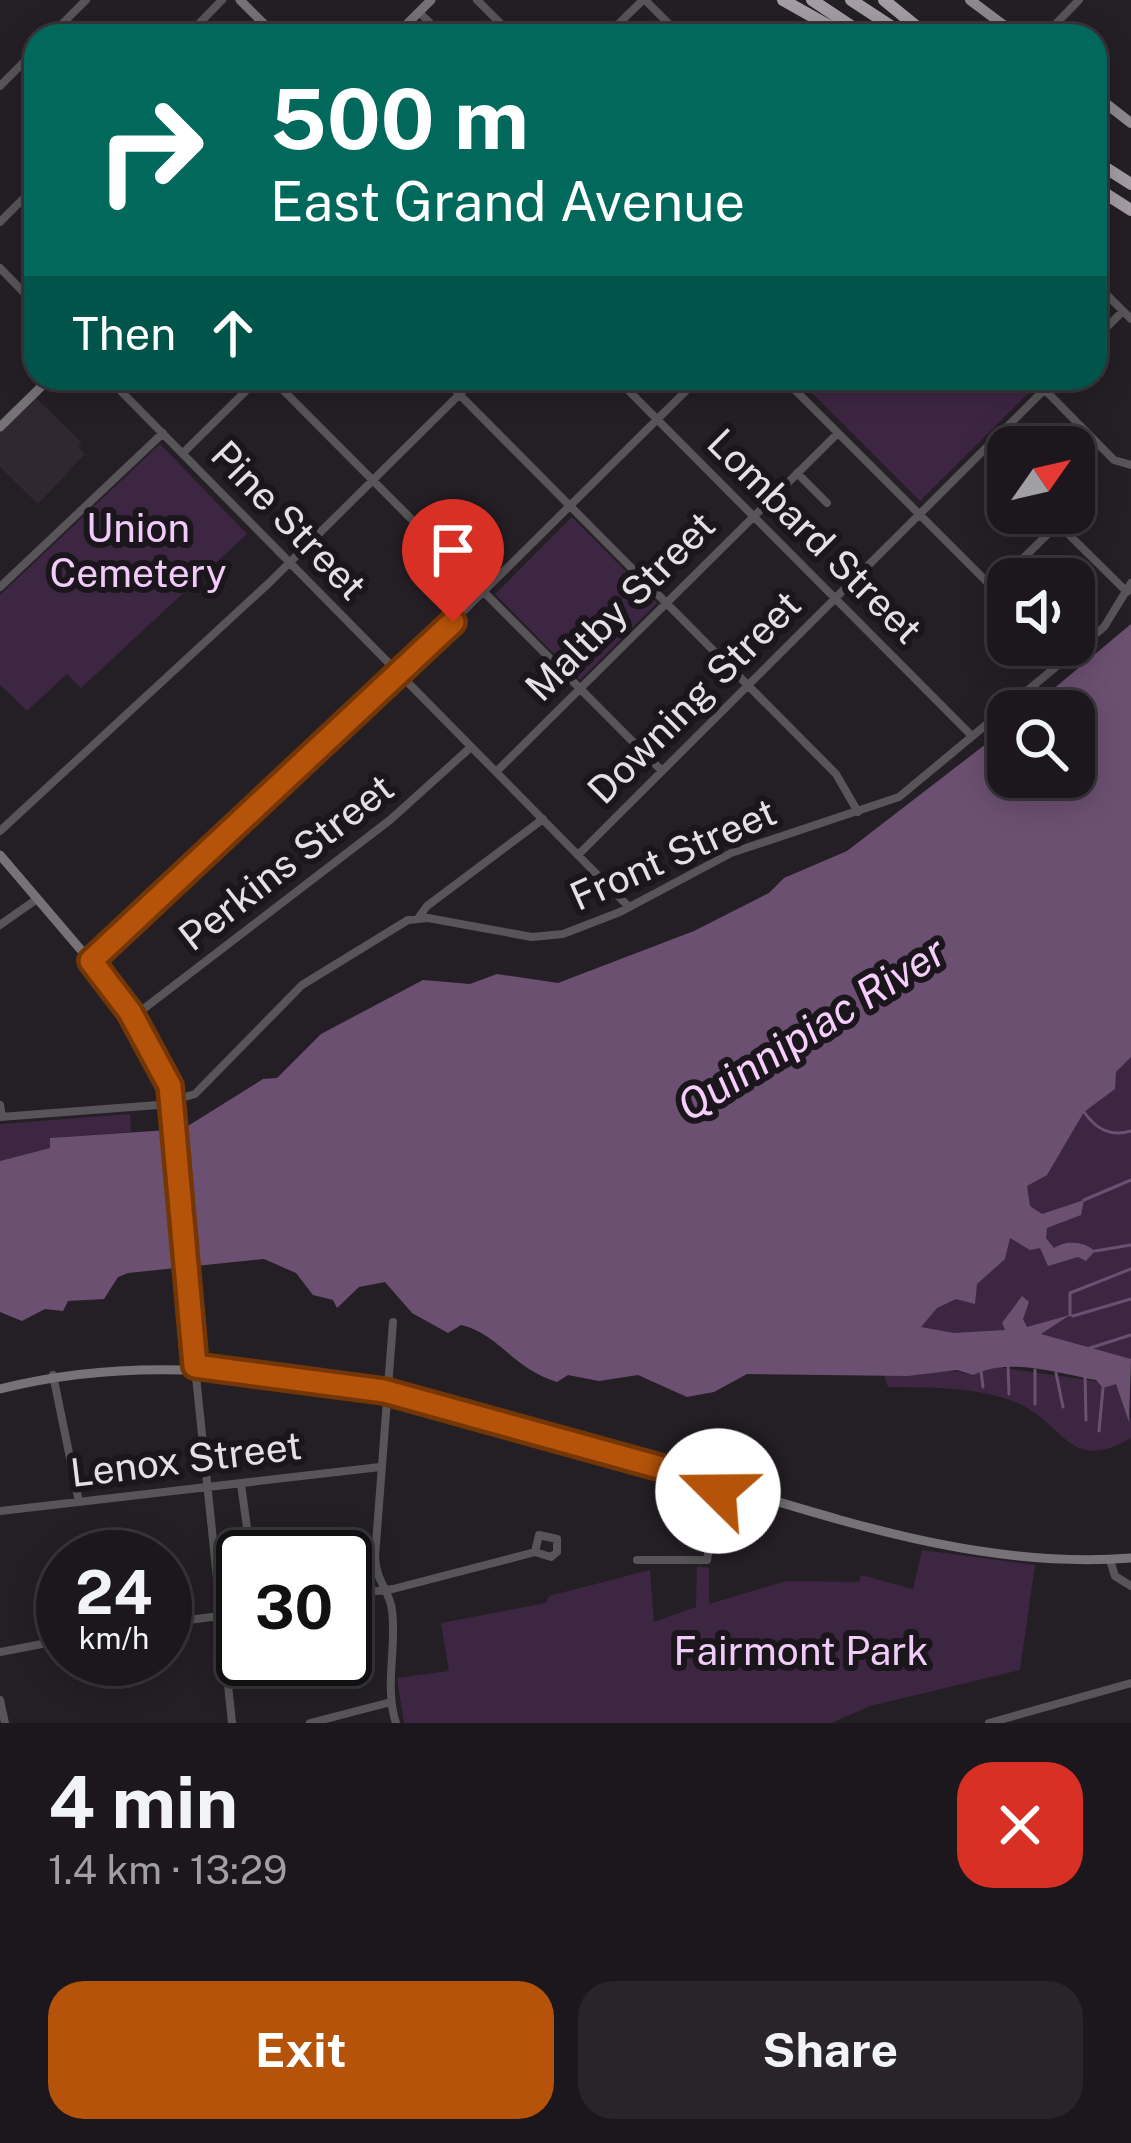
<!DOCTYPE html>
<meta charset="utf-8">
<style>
body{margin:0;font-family:"Public Sans",sans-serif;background:#282429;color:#f1f3f6;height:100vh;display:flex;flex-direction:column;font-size:45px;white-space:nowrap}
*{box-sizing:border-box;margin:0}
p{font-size:39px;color:#a09fa3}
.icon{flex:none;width:66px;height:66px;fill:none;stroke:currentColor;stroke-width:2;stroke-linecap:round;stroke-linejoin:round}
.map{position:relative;height:1723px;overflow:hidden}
.panel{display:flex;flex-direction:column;background:#1b171c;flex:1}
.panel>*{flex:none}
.banner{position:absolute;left:24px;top:24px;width:1083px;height:366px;border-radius:36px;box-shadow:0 6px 30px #0003,0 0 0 3px #39363b;background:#00695c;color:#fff;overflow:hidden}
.needle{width:78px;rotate:56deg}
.fabs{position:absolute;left:987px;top:426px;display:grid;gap:24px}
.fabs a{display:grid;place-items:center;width:108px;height:108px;border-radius:24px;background:#1b171c;box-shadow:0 6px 30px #0003,0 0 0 3px #39363b;font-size:60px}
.speed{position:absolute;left:36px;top:1530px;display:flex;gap:24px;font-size:60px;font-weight:700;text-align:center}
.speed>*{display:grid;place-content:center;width:156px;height:156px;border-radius:50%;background:#1b171c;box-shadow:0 6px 30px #0003,0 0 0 3px #39363b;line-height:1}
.speed small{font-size:30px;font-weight:400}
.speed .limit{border:6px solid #111;border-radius:18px;background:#fff;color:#111}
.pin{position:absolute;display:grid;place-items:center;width:102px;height:102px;color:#fff;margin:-123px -51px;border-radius:50% 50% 50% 0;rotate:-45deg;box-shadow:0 0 12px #0007}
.pin .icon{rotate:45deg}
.me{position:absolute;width:132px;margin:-66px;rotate:292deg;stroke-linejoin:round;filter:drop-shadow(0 0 9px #0008)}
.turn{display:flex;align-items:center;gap:42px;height:252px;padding:0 48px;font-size:54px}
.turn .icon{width:156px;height:156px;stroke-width:2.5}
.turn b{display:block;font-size:84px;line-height:102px}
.then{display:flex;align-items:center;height:114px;padding:0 48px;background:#0003;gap:24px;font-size:45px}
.round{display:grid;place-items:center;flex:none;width:126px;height:126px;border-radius:36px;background:#282429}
.summary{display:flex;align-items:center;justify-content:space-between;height:204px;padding:0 48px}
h1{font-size:72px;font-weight:700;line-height:90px}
.action{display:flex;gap:24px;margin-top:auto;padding:24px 48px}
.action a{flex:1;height:138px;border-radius:36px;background:#b45309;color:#fff;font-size:48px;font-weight:700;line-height:138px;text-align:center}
.action a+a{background:#282429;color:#f1f3f6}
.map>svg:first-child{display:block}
.built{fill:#302732}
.green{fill:#3d2641}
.water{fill:#6c5071}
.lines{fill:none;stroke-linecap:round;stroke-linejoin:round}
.stream{stroke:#6c5071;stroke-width:3}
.street{stroke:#585558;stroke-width:8}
.secondary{stroke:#777277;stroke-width:9}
.primary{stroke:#8e898f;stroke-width:10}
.highway{stroke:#a49da5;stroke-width:12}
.route-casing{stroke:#753606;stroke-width:30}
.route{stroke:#b45309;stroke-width:21}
.labels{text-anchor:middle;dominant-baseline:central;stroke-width:12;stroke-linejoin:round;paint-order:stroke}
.street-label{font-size:39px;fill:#e4e0e4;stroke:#1b161b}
.park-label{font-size:39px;fill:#f2ccf9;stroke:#1b161b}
.water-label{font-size:42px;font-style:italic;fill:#f5cefb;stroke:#1b161b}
</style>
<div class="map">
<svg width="1131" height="1723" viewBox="0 0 1131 1723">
<rect width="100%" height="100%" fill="#241f25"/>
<path class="built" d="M33,395l49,48 -4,3 7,8 -47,50 -38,-37v-40z"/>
<path class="green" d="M797,378h237l5,5 -119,118z
M160,444l87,90 -166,154 -14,-14 -40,37 -27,-26v-90z
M572,517l85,86 -77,77 -85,-86z
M1131,1042v322l-169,-22 -60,-19 128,-108 -6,-29z
M130,1114l1,18 -80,6 -1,10 -50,13v-37z
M990,1366l126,18 15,35v19c-66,39 -67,-22 -124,-39 -41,-13 -78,-11 -119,-12l-5,-15c31,5 59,-7 90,3z
M922,1550l113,15 -15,105 -150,36 -39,17h-427l-7,-45 52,-7 -8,-48 105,-20 3,-7 101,-26 4,52 42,-15 1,-41 12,2v36l77,-23 73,1 2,-7 52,14z"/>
<path class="water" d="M1131,624v433l-15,15 -1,17 -31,23 -37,63 -20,11 3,20 12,8 42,-14 -3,15 -34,13 -1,10 8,10c12,-8 30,-7 41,3l-9,10 -8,-4 -30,9 -8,-18 -10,2 -20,-12 -5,21 -28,25 -2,20 -19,-5 -19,9 -16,19 33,6 51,-3 -3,-7 20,-27 7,6 -6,17 4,8 43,-12 -29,19 90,25 -2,63 -13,-38 -13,4 -7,-8c-40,-7 -86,-23 -123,-5l-16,-5 -49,6 -161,-2 -33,18 -27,5 -49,-22 -39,6 -31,-6 -11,7c-45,-14 -59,-49 -96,-57l-13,8 -36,-20 -27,-31 -26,5 -22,21 -4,-8 -20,-5 -17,-22 -32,-14 -136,14 -10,4 -14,22 -36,2 -5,10 -18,-2 -23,12 -22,-9v-151l50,-13v-10l133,-9 80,-50 14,-1 44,-44 102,-54 47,4 27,-10 61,9 136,-52 75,-38 15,-15 63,-27 161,-124v50h66v-66h-47z"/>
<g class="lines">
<path class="stream" d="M1084,1112c12,17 26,25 47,19
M1084,1200l47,-20
M1095,1251l36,-6
M1070,1315v-22l61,-24
M1073,1316l58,-17
M1090,1348l41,-13
M1008,1366l1,28
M981,1371l2,16
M1056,1373l7,34
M1085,1374l1,46
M1035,1404v-34
M1099,1431l4,-43"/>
<path class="street" d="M477,0l36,36
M645,0l36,36
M419,12l24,24
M766,35v1
M50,36l36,-36
M187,36l35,-36
M606,36l37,-36
M1044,36l35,-36
M0,86l36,-36
M0,222l36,-36
M0,268l36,37
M1095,283l36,36
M1095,339l28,-28
M108,378l521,529
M271,378l391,393
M443,378l393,396 22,38
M616,378l356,358
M783,378l225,225
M1045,390l69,70 17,5
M984,450l24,24
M183,453l76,-75
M797,473l30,30
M1047,513l80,79
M0,587l163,-154
M993,588l65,-64
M1049,645l13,14
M496,772l342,-339
M0,831l270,-249 206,-204
M578,855l478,-477
M419,917l8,-11 116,-87
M0,925l37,-26
M91,960l315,-292 293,-290
M133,1017l257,-197 81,-73
M0,1105l2,12
M0,1117l158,-12 37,-11 107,-109 106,-65 20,-2 104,19 31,-3 57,-22 111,-59 168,-56 205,-170 27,-44
M393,1322l-18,235c1,25 15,34 17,53 5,38 -8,76 4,113
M195,1367l37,356
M53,1375l26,127
M241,1484l10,73
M0,1511l380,-44
M637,1560h70l13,-76
M1110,1560l5,16 16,10
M345,1595l48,-6 142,-37 16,5 6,-5v-13l-18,-4 -4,17
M165,1623l78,-10
M0,1652l63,-12
M0,1700l5,23
M310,1723l81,-21
M989,1723l142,-40"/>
<path class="secondary" d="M240,0l36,36
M395,36l36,-36
M0,427l50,-49
M0,855l116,136 53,90 26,285
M0,1389c194,-49 375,4 563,55 52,14 106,25 159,41 133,40 267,84 409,73"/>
<path class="primary" d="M970,0l48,36
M1095,95l36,28"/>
<path class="highway" d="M783,0l64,36
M812,0l54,36
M851,0l55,36
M884,0l44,36
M1095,161l36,23
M1095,187l36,23"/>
</g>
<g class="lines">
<defs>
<path id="route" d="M453,622l-362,339 39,51 40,74 25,280 189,25 336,93 -2,7"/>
</defs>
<use href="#route" class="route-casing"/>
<use href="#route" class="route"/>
</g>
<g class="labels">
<g class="street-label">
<text transform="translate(289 520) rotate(46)">Pine Street</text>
<text transform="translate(815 536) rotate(45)">Lombard Street</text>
<text transform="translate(620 606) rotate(-45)">Maltby Street</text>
<text transform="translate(694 697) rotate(-45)">Downing Street</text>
<text transform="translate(673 854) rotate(-24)">Front Street</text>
<text transform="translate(286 862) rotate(-38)">Perkins Street</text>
<text transform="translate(186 1459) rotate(-7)">Lenox Street</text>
</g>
<g class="park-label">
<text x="138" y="528">Union<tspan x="138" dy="45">Cemetery</tspan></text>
<text x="801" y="1651">Fairmont Park</text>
</g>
<g class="water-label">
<text transform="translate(811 1028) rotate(-32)">Quinnipiac River</text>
</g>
</g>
</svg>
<div class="fabs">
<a><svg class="needle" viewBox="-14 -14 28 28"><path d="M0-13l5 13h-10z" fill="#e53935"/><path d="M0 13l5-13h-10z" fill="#a09fa3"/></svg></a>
<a><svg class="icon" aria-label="sound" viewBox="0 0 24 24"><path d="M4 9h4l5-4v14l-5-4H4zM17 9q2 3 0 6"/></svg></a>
<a><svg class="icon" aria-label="search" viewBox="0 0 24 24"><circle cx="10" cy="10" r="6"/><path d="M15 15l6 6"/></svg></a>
</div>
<div class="speed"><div>24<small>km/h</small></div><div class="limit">30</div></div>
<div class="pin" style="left:453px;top:622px;background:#d93025"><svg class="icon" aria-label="arrive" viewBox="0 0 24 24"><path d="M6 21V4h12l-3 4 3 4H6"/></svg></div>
<svg class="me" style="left:718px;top:1491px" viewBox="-20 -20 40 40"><circle r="19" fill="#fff"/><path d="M0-13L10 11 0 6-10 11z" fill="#b45309"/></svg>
<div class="banner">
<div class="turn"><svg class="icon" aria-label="right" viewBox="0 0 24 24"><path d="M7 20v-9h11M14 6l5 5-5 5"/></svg><div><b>500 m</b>East Grand Avenue</div></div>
<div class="then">Then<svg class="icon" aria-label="ahead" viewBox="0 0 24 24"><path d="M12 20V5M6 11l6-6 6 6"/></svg></div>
</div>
</div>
<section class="panel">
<div class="summary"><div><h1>4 min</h1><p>1.4 km · 13:29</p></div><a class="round" style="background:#d93025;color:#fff"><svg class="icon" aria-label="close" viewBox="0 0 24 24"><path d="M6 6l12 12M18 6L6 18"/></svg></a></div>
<div class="action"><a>Exit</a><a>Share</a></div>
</section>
